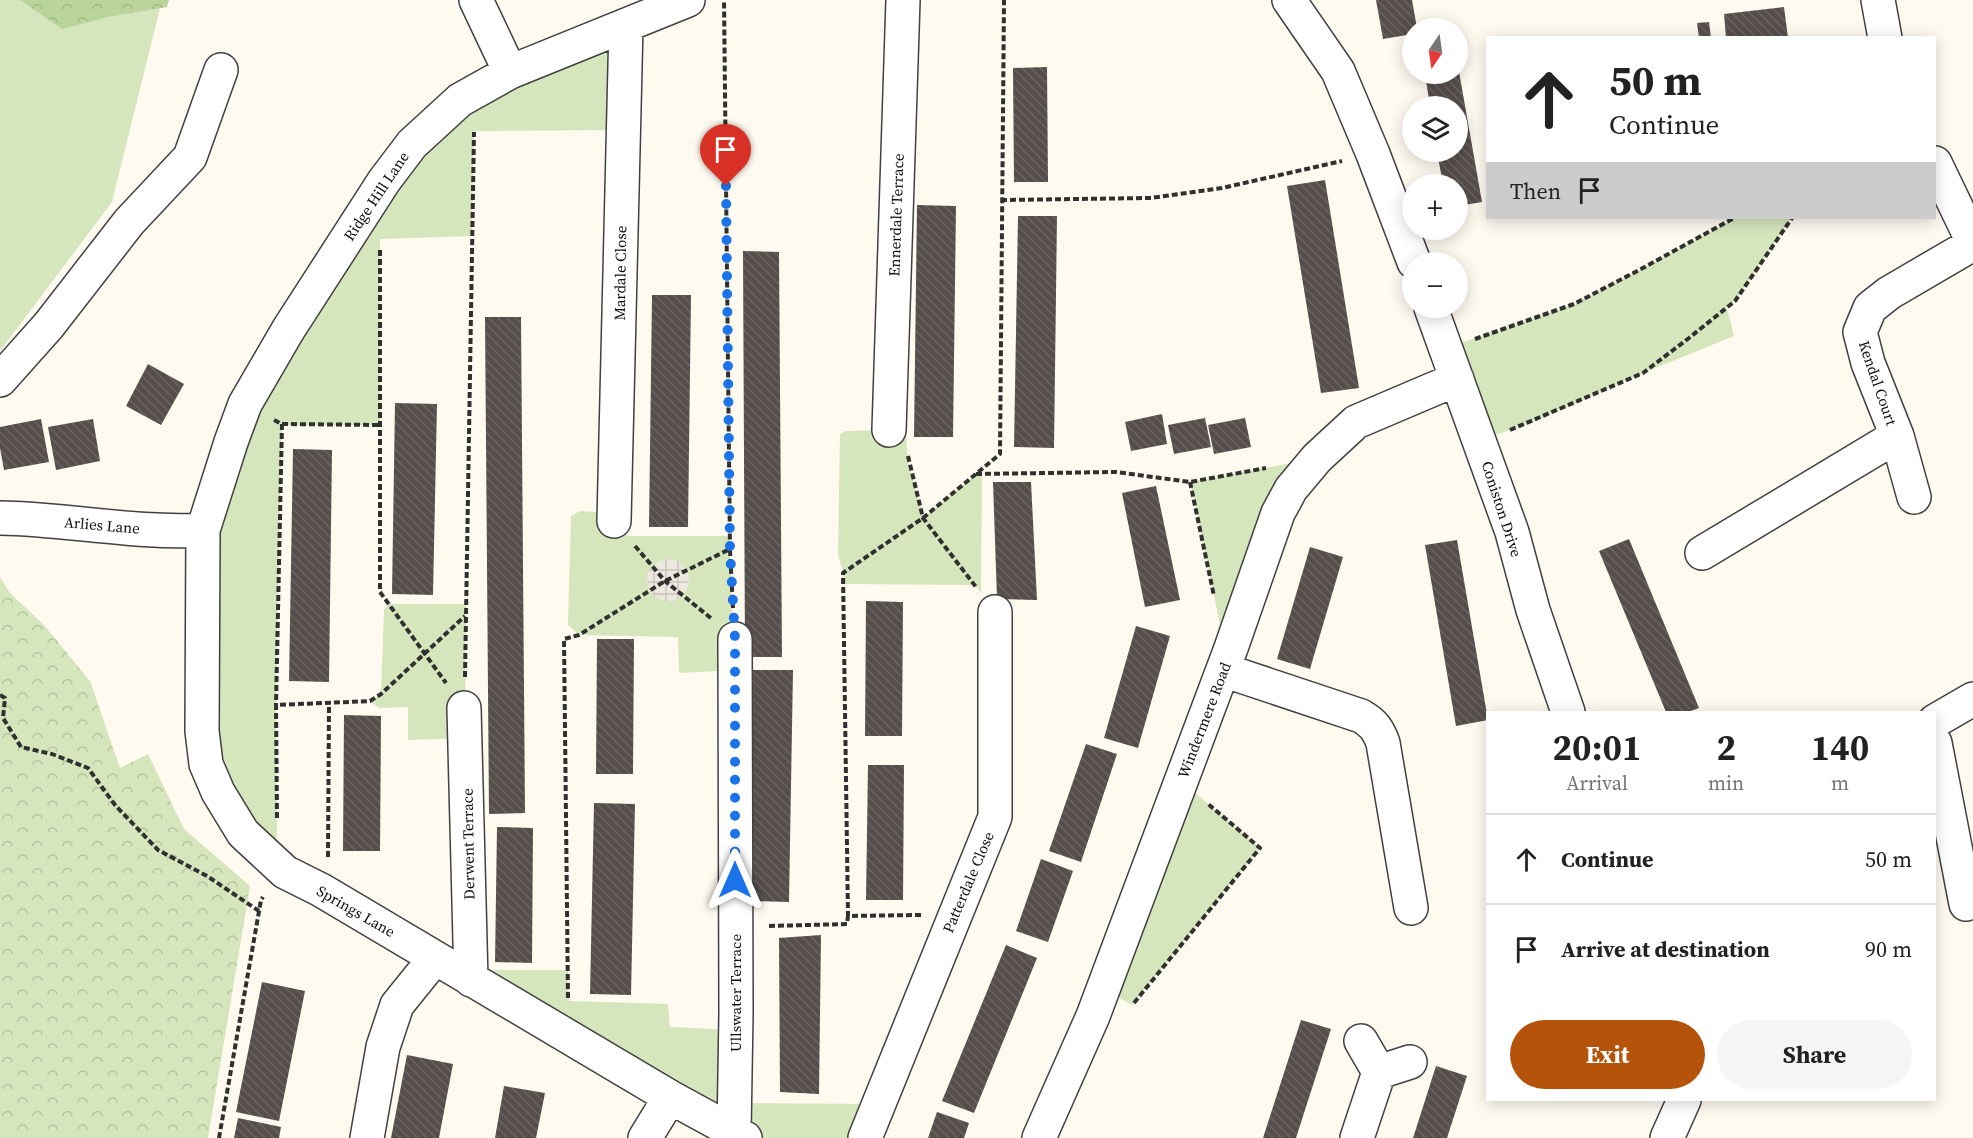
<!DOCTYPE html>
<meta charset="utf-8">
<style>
body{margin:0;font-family:"Source Serif 4",serif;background:#f6f6f6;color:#222;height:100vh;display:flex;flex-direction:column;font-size:22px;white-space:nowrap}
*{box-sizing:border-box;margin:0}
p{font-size:20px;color:#767676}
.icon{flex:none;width:33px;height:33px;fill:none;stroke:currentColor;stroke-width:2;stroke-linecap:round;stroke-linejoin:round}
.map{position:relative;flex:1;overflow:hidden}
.drawer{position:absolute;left:1486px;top:711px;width:450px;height:390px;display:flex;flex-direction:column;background:#fff;border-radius:0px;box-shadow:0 3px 15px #0003}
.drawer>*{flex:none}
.banner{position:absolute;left:1486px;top:36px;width:450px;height:183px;border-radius:0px;box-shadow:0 3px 15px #0003;background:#fff;color:#222;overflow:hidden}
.needle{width:39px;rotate:193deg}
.controls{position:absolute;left:1402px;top:18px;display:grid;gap:12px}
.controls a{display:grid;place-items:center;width:66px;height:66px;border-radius:50%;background:#fff;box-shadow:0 3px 15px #0003;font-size:30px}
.pin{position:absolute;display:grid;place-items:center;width:51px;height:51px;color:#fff;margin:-62px -26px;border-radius:50% 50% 50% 0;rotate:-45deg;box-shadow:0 0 6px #0007}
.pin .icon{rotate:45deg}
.me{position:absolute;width:66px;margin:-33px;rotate:0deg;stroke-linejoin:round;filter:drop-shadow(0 0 4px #0008)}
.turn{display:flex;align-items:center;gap:21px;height:126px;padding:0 24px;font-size:27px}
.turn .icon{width:78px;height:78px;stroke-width:2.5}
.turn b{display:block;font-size:42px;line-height:51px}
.then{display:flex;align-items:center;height:57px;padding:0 24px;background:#0003;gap:12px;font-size:22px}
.eta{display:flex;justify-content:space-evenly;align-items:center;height:102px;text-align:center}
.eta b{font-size:36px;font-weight:700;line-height:42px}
.primary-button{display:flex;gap:12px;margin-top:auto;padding:12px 24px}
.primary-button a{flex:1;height:69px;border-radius:36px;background:#b45309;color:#fff;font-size:24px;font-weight:700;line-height:69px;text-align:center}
.primary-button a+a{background:#f6f6f6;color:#222}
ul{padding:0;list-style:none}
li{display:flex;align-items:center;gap:18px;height:90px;padding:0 24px;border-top:2px solid #e0e0e0}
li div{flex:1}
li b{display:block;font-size:22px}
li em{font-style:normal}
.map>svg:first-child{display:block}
.grass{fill:#d5e5bc}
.forest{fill:url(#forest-crowns)}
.park{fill:url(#park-crowns)}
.plaza{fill:url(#plaza-grid)}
.building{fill:url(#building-back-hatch)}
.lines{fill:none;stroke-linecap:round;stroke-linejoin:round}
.minor-casing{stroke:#414141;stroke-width:36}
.path{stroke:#303030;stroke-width:4;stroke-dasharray:6 3;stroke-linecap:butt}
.minor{stroke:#fff;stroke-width:33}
.route{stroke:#1a73e8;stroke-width:10;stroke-dasharray:0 18}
.labels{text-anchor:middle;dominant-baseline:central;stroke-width:6;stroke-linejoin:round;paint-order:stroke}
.street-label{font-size:15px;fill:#0e0e0e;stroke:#fff}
</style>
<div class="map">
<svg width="1973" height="1138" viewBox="0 0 1973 1138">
<defs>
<pattern id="forest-crowns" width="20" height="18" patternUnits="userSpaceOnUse" patternTransform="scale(1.5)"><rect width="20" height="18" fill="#bad59c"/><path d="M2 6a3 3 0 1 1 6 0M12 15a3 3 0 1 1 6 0" fill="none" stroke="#9fb685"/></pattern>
<pattern id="park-crowns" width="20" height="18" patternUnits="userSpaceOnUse" patternTransform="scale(1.5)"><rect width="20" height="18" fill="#d5e5bc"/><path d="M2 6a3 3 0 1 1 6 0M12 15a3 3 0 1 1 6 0" fill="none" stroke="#b6c3a0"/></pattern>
<pattern id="plaza-grid" width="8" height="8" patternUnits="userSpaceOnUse" patternTransform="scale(1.5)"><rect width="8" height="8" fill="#ede8df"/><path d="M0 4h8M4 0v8" fill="none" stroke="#cac6be"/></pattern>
<pattern id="building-back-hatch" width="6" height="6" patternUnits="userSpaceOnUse" patternTransform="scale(1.5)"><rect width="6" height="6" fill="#554e4b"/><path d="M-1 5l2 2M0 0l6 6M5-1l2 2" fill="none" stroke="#696361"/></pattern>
</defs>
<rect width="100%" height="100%" fill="#fefaf0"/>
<path class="grass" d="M0,0h162l-50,202 -112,149z
M626,25l-3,105 -149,1 -2,105 -92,3v186h-98l-6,280 1,134 -11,17 -48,-64 -15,-262 28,-88 181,-298z
M1734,218h58l-57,83 -8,7 7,28 -91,37 -117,52 -47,15 -33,-92 128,-44 67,-35z
M889,430l17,5 2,27 16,55 52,-43h6l-1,119 -6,-8 -131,-1 -1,-11 -5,-19 2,-120 6,-3z
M1317,458l-96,171 -31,-147z
M580,511l34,2v8l13,15h102l6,134 -56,3 -1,-36 -99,-2 -11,-10 3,-109z
M389,604h77l-1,134 -57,2v-33l-29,1 -9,-7 11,-7 3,-84z
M1181,781l79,67 -128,157 -28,-16z
M471,970h97l1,31 99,3 2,23 66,3v73l142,1 -13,34h-120z"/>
<path class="forest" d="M20,0h149l-2,7 -59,10 -46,12z"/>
<path class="park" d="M0,577l10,16 34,32 46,56 30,87 28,-14 36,75 66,57 -42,252h-208z"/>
<path class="plaza" d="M647 580a21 21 0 1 1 42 0a21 21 0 1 1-42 0Z"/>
<path class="building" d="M1376,0h36l5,28h-4v6l-30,5z
M1784,7l4,31h-62l-2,-24z
M1709,22l2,16h-12l-2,-15z
M1458,66l24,136 -24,4v-22h-15l-6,-32h21v-46h-28l-5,-32h33z
M1047,67l1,115h-34l-1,-114z
M1325,180l34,208 -38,5 -34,-207z
M917,205l39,1 -3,231h-39z
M1018,216h39l-3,232 -40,-1z
M743,251l36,1 3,405h-37z
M652,295h39l-3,232h-39z
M485,317h36l4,496 -36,1z
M148,364l36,20 -23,41 -35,-19z
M395,403l42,1 -4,191 -41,-1z
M1162,414l5,30 -36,7 -6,-29z
M1205,418l6,29 -37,7 -6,-29z
M1245,418l6,29 -37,7 -6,-29z
M41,419l8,43 -45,8 -4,-22v-21z
M93,419l7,42 -44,9 -8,-43z
M293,449l39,1 -3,232 -40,-1z
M993,482h38l6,118 -40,-1z
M1156,486l24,114 -35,7 -23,-114z
M1629,539l70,169 -11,4h-22l-67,-161z
M1457,540l31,180 -32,6 -31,-181z
M1310,547l33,10 -33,112 -33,-10z
M866,601l37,1 -1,134h-37z
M1136,626l34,10 -32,112 -34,-10z
M597,639h37l-1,135h-37z
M753,670h40l-4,232 -39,-1z
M344,715l37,1 -1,135h-37z
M1086,744l31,10 -36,108 -32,-11z
M868,765h36l-1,135h-37z
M594,803l41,1 -4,191 -41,-1z
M497,827l36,1 -1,135 -37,-1z
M1041,859l32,12 -25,71 -32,-11z
M821,935l-2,159 -39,-2 -1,-154z
M1006,945l31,13 -63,155 -32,-12z
M262,982l43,9 -26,130 -43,-9z
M1301,1020l30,9 -35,109h-33z
M407,1055l46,9 -14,74h-48z
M1436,1066l31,10 -20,62h-34z
M504,1086l41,7 -9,45h-41z
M937,1112l32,11 -5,15h-36z
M238,1118l43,9 -2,11h-45z"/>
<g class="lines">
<defs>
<path id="minor" d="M476,0l34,72
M688,0l-178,72 -50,28 -48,44 -28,37 -96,149 -43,74 -14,38 -28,88 -1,201 4,33 12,28 25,41 42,39 36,18 349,207 75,41
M1289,0l49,71 35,83 41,108
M1878,0l7,38
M1935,163l38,79
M1431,308l81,224 21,78 35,102
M0,380l49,-55 80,-103 61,-65 31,-87
M889,430l14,-430
M1914,497l-17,-61 -29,-73 -8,-31 10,-24 19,-15 84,-49
M0,518c68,1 136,16 203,12
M614,521l12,-496
M1702,553l195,-117
M1223,670l138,46c12,7 17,13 22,27l28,165
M464,708l7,272
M1935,721l38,-22
M1935,743l31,161
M1361,1041l18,31 31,-10
M734,1132l2,-118 -1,-375
M367,1138l16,-91 14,-42 38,-47
M645,1138l25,-41
M865,1138l130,-321v-205
M1039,1138l54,-122 138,-368 47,-135 13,-24 26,-31 39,-36 101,-43
M1357,1138l22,-66
M1667,1138l17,-38"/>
</defs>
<use href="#minor" class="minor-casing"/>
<path class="path" d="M1001,200l150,-2 71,-10 120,-27
M380,250v342l66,91
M1475,339l99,-35 67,-35 93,-51
M274,420l8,4 -6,281
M282,424l98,1
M1510,430l133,-57 46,-35 46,-37 57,-83
M908,456l15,62 53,69
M976,474l140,-2 74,10 76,-14
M1190,482l24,114
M635,546l30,35 47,38
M730,550l3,58
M465,677l9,-545
M0,695l5,3 -2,20 18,29 31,7 36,14 27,37 43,45 49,26 52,35
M277,818l-1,-113 94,-4 11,-7 84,-78
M328,857l1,-154
M921,915l-73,1 -5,-343 80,-55 77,-64 4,-454
M769,926l78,-2 1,-8
M568,998l-4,-359 15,-4 86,-54 65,-32 -6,-549
M1134,1003l126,-155 -53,-45
M219,1138l42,-238 2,-3"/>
<use href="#minor" class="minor"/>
</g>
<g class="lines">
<path class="route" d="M726,186l4,363 5,90v241"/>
</g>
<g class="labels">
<g class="street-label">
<text transform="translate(376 196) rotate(-56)">Ridge Hill Lane</text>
<text transform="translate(896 215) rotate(-88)">Ennerdale Terrace</text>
<text transform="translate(620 273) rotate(-89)">Mardale Close</text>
<text transform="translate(1878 383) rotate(71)">Kendal Court</text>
<text transform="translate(1502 509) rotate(72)">Coniston Drive</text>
<text transform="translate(102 525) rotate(5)">Arlies Lane</text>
<text transform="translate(1204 720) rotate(-69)">Windermere Road</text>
<text transform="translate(468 844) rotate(-91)">Derwent Terrace</text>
<text transform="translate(968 882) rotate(-67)">Patterdale Close</text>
<text transform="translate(356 911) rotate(30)">Springs Lane</text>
<text transform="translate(735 993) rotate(-90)">Ullswater Terrace</text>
</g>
</g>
</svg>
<div class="controls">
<a><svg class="needle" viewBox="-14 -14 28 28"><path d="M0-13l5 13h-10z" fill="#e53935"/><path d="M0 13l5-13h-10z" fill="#767676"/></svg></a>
<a><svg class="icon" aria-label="layers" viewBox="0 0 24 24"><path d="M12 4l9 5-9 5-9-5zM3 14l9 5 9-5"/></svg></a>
<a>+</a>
<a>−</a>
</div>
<div class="pin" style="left:726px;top:186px;background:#d93025"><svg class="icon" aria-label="arrive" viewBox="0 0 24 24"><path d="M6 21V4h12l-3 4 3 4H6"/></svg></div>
<svg class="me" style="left:735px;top:880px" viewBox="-20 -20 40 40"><path d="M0-17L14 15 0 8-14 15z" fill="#1a73e8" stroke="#fff" stroke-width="4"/></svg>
<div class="banner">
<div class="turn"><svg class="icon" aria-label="ahead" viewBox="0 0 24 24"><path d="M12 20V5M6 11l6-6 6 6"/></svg><div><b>50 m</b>Continue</div></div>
<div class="then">Then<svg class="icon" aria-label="arrive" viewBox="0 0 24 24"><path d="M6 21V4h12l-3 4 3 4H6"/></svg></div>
</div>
<section class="drawer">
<div class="eta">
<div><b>20:01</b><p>Arrival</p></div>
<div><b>2</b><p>min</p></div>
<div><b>140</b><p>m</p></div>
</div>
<ul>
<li><svg class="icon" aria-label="ahead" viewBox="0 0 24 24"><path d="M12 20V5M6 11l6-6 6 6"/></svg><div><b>Continue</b></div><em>50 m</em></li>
<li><svg class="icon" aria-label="arrive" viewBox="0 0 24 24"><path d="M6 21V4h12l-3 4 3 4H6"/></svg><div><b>Arrive at destination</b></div><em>90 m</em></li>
</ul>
<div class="primary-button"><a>Exit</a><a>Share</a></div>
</section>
</div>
